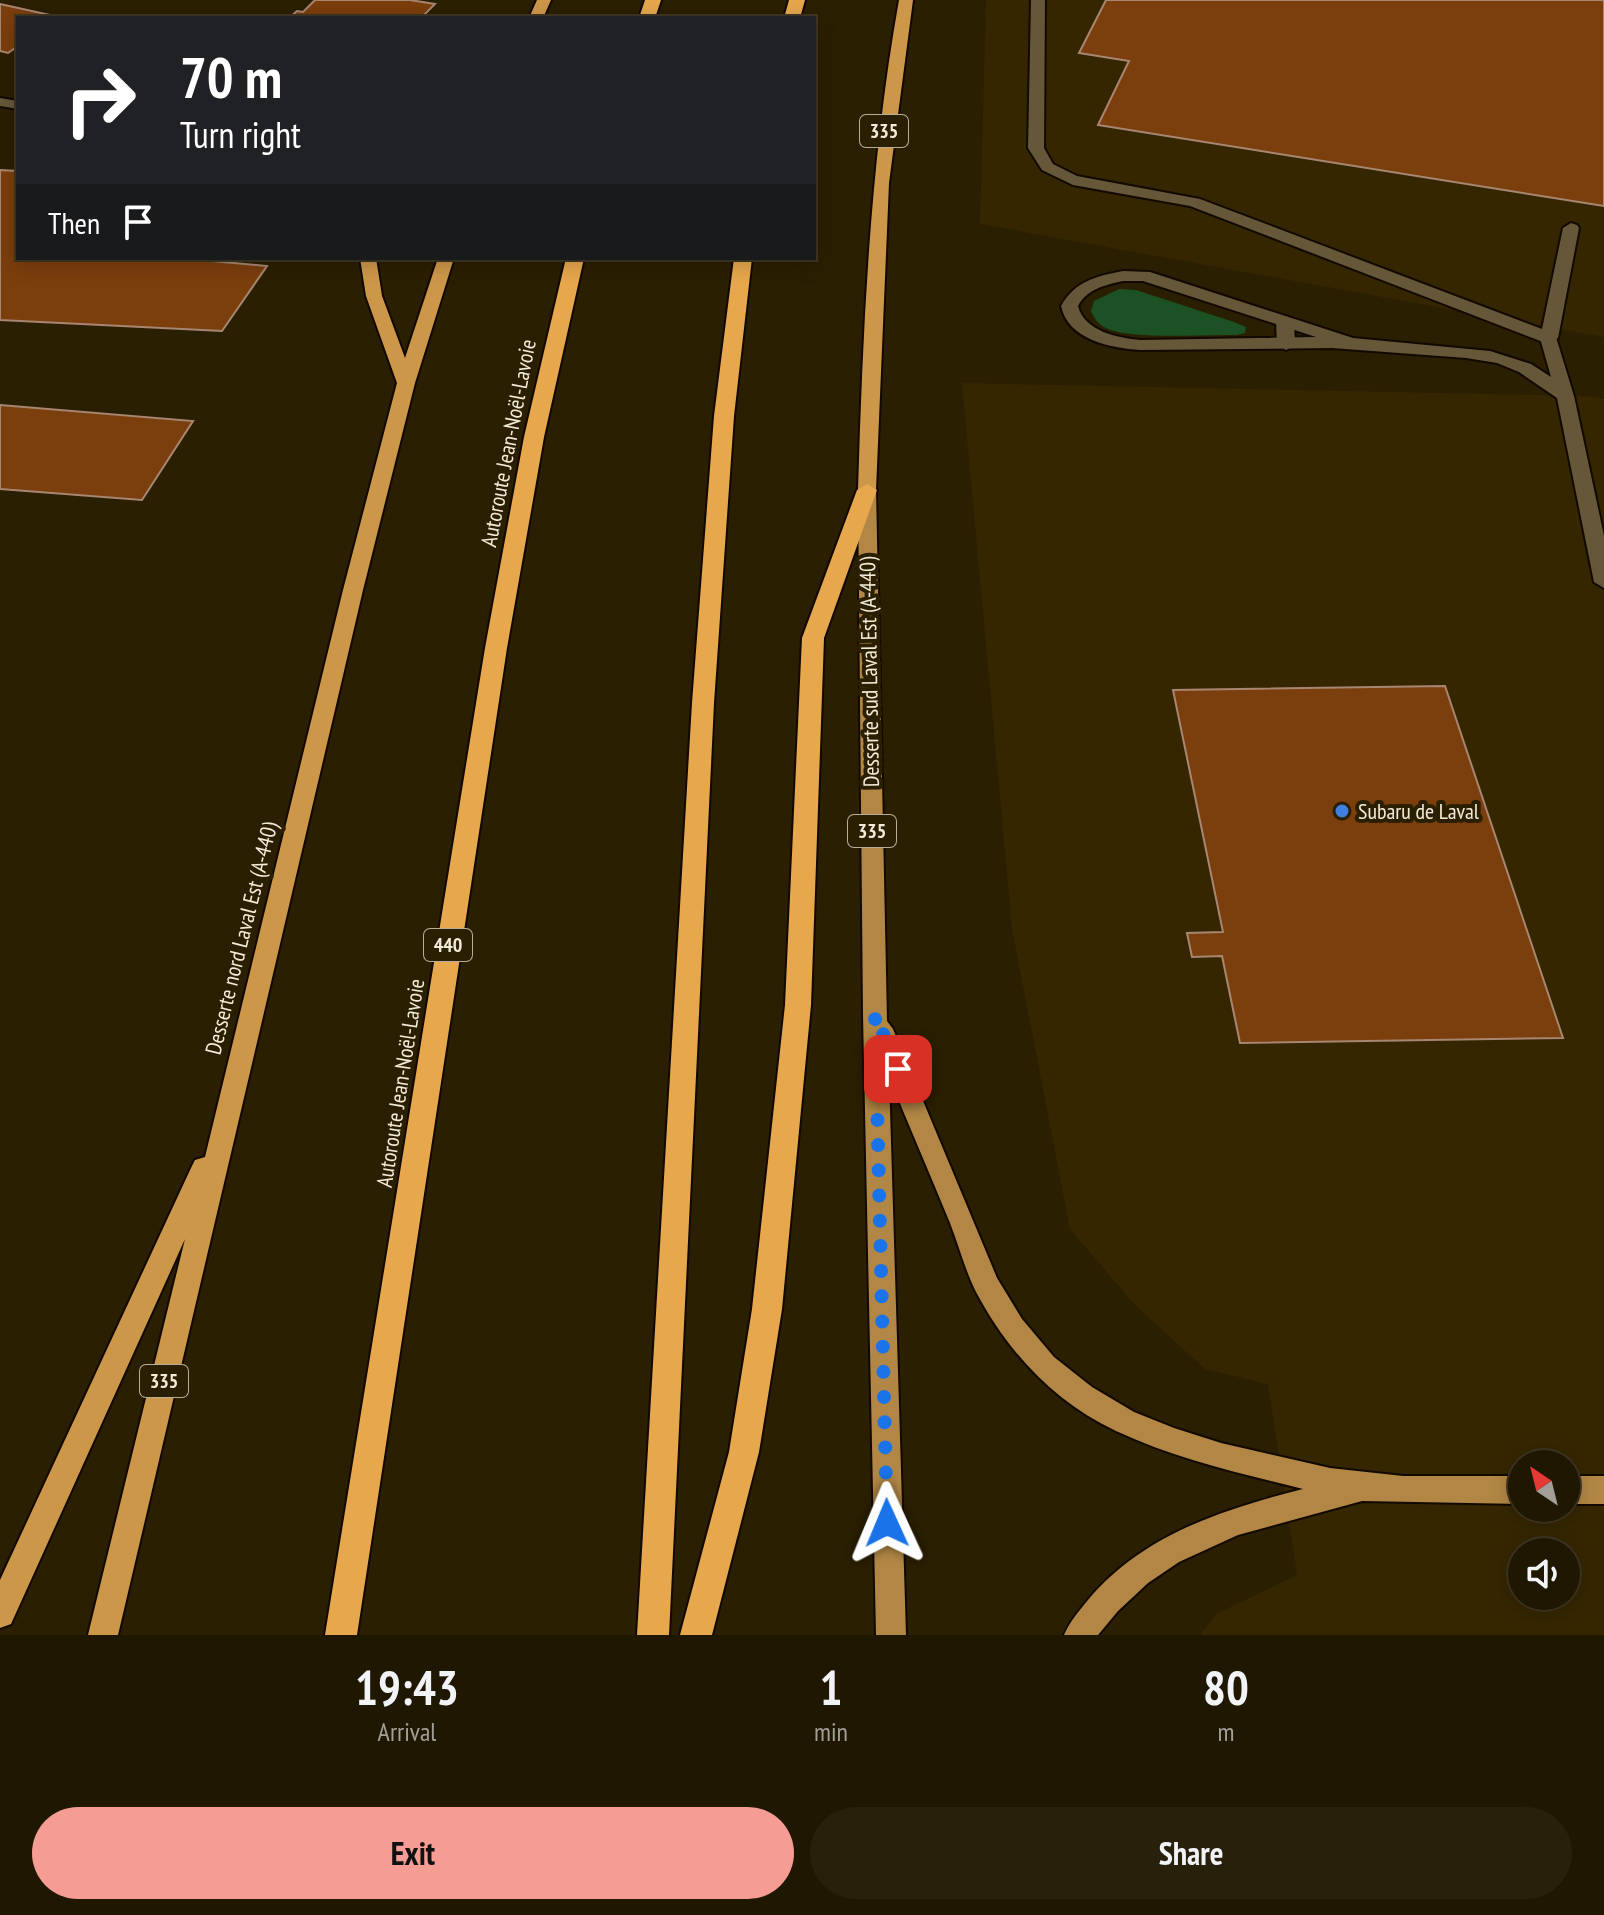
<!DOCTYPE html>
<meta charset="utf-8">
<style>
body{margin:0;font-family:"PT Sans Narrow",sans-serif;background:#28200b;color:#f1f3f6;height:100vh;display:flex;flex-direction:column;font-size:30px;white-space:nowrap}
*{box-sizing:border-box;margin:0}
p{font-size:26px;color:#a29f99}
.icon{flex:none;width:44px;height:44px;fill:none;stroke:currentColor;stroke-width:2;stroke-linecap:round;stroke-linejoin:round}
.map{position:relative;height:1635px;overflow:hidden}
.details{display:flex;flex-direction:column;background:#201701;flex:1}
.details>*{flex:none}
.top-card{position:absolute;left:16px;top:16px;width:800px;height:244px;border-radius:0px;box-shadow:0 4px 20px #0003,0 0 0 2px #3d3623;background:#202124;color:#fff;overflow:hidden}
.needle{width:52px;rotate:325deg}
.buttons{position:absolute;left:1508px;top:1450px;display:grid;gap:16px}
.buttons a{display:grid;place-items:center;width:72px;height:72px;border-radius:50%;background:#201701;box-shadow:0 4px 20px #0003,0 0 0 2px #3d3623;font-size:40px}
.pin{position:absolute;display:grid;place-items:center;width:68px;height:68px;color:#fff;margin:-34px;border-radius:16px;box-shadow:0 4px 12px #0006}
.me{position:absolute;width:88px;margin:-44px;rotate:359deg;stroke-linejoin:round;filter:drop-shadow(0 0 6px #0008)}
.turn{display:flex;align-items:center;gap:28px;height:168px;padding:0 32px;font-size:36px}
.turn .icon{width:104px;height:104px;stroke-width:2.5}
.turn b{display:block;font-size:56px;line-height:68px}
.then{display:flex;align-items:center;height:76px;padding:0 32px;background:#0003;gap:16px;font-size:30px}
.eta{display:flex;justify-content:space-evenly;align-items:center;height:136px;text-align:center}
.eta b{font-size:48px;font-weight:600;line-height:56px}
.primary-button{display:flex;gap:16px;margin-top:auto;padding:16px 32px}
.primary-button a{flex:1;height:92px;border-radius:48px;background:#f59c94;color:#111;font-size:32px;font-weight:600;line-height:92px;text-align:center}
.primary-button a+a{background:#28200b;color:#f1f3f6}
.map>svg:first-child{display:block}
.built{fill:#362600;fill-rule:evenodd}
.green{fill:#1b5124}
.building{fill:#7b3e0d;stroke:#a78672;stroke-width:2}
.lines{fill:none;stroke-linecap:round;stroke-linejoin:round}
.service-casing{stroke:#120900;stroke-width:4}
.minor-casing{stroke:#120900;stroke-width:4}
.primary-casing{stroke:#120900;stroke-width:4}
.trunk-casing{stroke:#120900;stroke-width:4}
.motorway-casing{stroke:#120900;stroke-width:4}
.service{fill:#655738;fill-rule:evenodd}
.minor{fill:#655738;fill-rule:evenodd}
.primary{fill:#b28745;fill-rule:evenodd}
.trunk{fill:#cc9749;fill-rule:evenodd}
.motorway{fill:#e6a74d;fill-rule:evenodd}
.route{stroke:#1a73e8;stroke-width:14;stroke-dasharray:0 25.2}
.shop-dot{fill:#3f7fe0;stroke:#2b1f01;stroke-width:3}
.labels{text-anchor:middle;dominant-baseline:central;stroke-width:8;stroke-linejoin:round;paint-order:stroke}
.shield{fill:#2b1f01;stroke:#b7ae99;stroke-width:2}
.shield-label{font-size:20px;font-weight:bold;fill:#f3ebda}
.street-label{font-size:22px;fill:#f3ebda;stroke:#2b1f01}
.poi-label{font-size:22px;fill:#f3ebda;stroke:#2b1f01;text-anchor:start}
</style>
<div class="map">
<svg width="1604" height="1635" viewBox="0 0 1604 1635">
<rect width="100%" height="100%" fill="#2b1f01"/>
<path class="built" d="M986,0h618v337l-624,-113z
M962,383l624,13 18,3v1236h-404l16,-21 81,-39 -29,-191 -63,-15 -71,-65 -64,-75 -58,-300zM1522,1464h44v44h-44zM1522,1552h44v44h-44z"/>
<path class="green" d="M1119,289l17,1 98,32 12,5 -1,6 -8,2c-31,-1 -102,5 -129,-6 -9,-4 -13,-9 -17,-18l3,-10z"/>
<path class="building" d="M315,0h95l25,4 -14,14h-132l8,-7 6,1z
M1106,0h498v206l-506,-81 31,-64 -50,-8z
M0,4l59,13 -41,1v28l-10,7 -8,-2z
M0,170l18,1v87h160l89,8 -45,65 -222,-11z
M0,405l193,16 -51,79 -142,-11z
M1445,686l118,352 -323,5 -18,-87 -30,1 -5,-24 36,-1 -50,-242z"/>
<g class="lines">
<defs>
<path id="service" d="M1031,0h14l-1,148 9,16 24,12 123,23 342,130 21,-101 8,-5 6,2 2,3 -21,110 -9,5 -6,-1 -353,-136 -117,-21 -31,-15 -14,-22z
M1285,316l9,5 1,24 -9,5 -9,-5 -1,-24z"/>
<path id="minor" d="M0,98l18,3v8l-18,-3z
M1123,271l27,1 203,66 137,13 41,13 20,13 -11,-39 9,-5 6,1 19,62 30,140v52l-10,-6 -37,-184 -38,-26 -22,-9 -31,-5 -134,-10 -192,2c-29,-2 -72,-10 -79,-44 14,-25 36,-30 62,-35zM1123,281h20l173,56 -176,3c-22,-2 -56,-9 -62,-34 9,-17 27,-21 45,-25z"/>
<path id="primary" d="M867,484l9,6 11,531 6,8 104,249 25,41 32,38 38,30 42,25 40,16 47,15 109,25 73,8h119v28l-160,-3 -124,34 -59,27 -31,21 -30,28 -20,24h-34c6,-14 15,-24 24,-35 54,-65 136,-91 215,-111 -64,-16 -127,-30 -187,-58 -62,-29 -108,-79 -140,-139 -11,-22 -17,-46 -26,-69 -20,-49 -41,-97 -61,-146l17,558h-30l-13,-620 -5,-525z
M1566,1476h38v28h-38z"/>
<path id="trunk" d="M537,0h14l-8,18h-14z
M899,0h14l-24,183 -13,307 -9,6 -9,-6c5,-165 12,-328 41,-490z
M360,258h16l6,38 23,62 33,-100h16l-39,125 -52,207 -245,1045h-30l97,-396 -174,385 -11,4v-48l191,-412 4,-8 10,-3 138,-567 54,-207 -31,-87z"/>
<path id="motorway" d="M645,0h16l-6,18h-16z
M789,0h16l-5,18h-16z
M566,258h18l-40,179 -37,211 -150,987h-32l160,-987 39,-211z
M734,258h18l-18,158 -20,287 -45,932h-32l55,-932 22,-287z
M867,484l10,6 -53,148 -13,367 -29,304 -23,143 -47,183h-32l49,-183 23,-143 33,-304 17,-367 55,-148z"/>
</defs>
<use href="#service" class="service-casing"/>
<use href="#minor" class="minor-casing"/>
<use href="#primary" class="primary-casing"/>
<use href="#trunk" class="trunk-casing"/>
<use href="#motorway" class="motorway-casing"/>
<use href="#service" class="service"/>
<use href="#minor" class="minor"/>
<use href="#primary" class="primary"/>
<use href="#trunk" class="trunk"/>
<use href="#motorway" class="motorway"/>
</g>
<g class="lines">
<path class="route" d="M887,1523l-12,-508 23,54"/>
</g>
<circle class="shop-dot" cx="1342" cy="811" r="8"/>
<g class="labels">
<g class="shield">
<rect x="860" y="115" width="48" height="32" rx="6"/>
<rect x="848" y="815" width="48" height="32" rx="6"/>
<rect x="424" y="929" width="48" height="32" rx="6"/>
<rect x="140" y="1365" width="48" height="32" rx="6"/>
</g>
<g class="shield-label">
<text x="884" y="131">335</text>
<text x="872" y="831">335</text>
<text x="448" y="945">440</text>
<text x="164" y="1381">335</text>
</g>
<g class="street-label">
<text transform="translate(508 443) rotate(-79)">Autoroute Jean-Noël-Lavoie</text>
<text transform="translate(869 672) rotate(-91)">Desserte sud Laval Est (A-440)</text>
<text transform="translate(241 938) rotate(-76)">Desserte nord Laval Est (A-440)</text>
<text transform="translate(400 1083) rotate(-81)">Autoroute Jean-Noël-Lavoie</text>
</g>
<g class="poi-label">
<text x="1358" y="811">Subaru de Laval</text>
</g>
</g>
</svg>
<div class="buttons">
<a><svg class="needle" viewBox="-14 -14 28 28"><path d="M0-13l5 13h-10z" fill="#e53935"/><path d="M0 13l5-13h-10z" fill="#a29f99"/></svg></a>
<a><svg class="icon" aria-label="sound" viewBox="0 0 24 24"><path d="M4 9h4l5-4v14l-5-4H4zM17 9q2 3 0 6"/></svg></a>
</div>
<div class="pin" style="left:898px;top:1069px;background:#d93025"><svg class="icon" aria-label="arrive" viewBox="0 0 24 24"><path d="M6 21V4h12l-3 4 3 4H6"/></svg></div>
<svg class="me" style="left:887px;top:1523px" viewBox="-20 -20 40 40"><path d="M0-17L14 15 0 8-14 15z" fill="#1a73e8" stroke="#fff" stroke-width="4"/></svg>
<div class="top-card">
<div class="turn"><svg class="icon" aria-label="right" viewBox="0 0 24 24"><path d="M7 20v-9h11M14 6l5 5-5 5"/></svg><div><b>70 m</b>Turn right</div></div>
<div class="then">Then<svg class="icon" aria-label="arrive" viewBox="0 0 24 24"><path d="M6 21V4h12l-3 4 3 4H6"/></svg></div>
</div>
</div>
<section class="details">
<div class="eta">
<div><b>19:43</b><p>Arrival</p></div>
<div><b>1</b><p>min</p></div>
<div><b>80</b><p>m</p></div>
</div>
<div class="primary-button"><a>Exit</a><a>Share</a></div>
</section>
